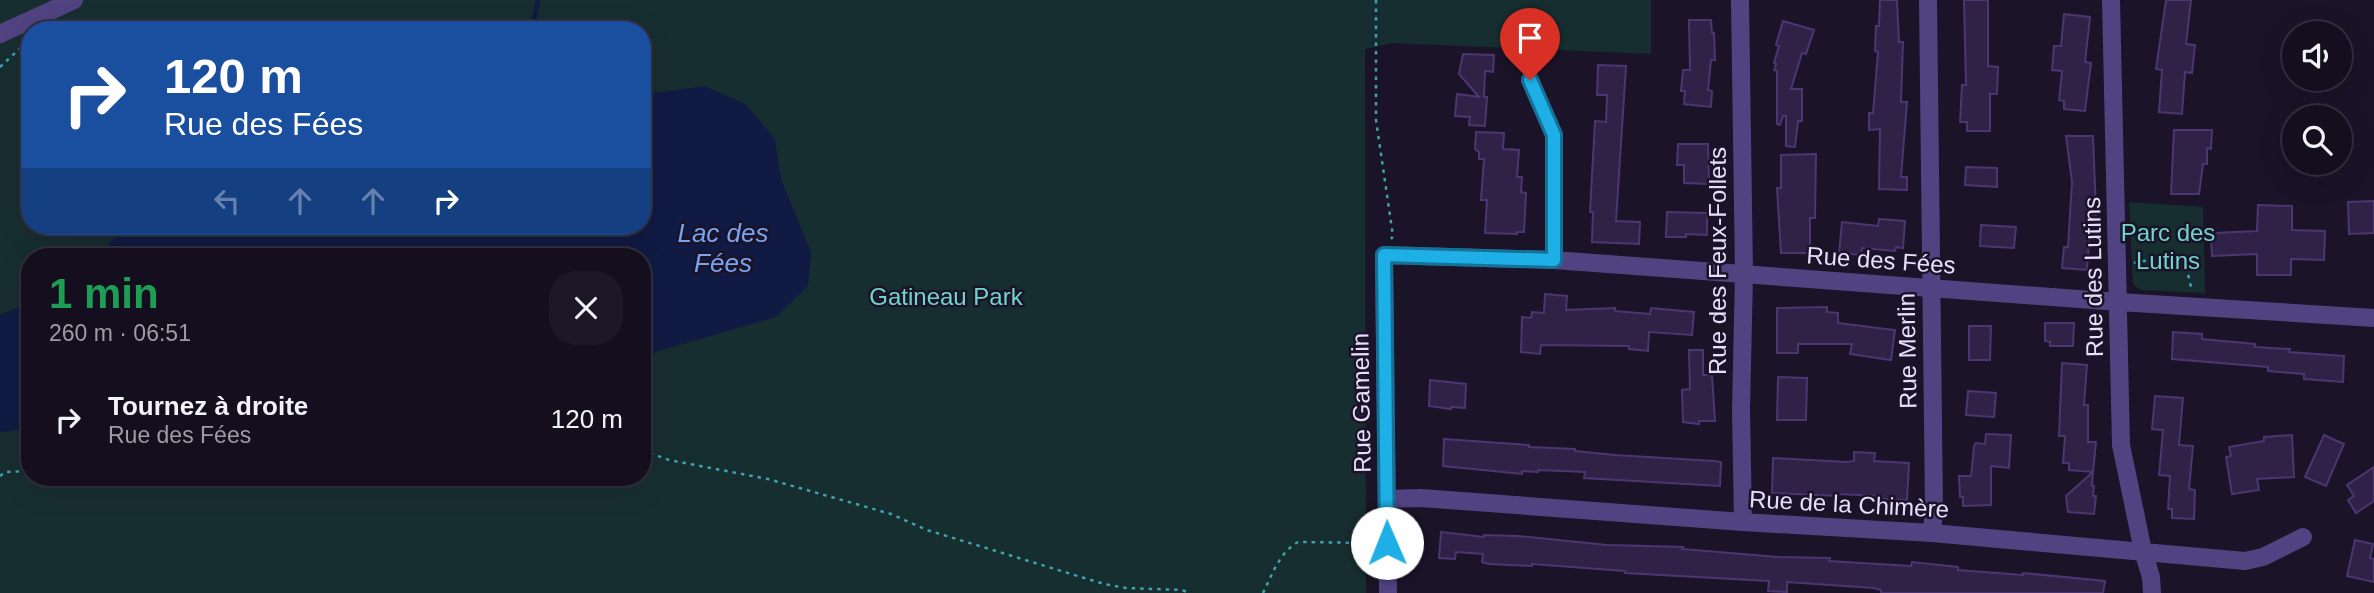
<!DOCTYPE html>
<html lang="fr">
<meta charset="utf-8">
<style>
body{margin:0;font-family:Helvetica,sans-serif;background:#1d1727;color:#f1f3f6;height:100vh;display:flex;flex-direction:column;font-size:26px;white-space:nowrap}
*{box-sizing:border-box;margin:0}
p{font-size:23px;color:#9d9ca4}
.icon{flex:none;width:38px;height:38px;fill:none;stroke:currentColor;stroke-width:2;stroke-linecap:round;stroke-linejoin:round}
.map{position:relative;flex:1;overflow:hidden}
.sheet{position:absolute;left:21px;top:248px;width:630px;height:238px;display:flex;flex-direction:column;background:#140e1e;border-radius:28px;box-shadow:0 7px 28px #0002,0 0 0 2px #332e3c}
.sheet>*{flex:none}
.top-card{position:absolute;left:21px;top:21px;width:630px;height:214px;border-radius:28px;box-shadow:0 7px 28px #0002,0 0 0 2px #332e3c;background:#1a4fa0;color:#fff;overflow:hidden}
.fabs{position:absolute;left:2282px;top:21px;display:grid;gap:14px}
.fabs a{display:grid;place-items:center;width:70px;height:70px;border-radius:50%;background:#140e1e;box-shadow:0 7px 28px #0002,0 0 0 2px #332e3c;font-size:35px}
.pin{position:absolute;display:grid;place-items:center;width:60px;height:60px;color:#fff;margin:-72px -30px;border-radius:50% 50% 50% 0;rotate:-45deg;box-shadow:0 0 7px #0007}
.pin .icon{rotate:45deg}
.me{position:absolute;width:77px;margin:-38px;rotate:359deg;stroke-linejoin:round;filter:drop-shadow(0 0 5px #0008)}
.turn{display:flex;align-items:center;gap:24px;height:147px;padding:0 28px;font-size:32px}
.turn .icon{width:91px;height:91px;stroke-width:2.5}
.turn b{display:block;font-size:49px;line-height:60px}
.lanes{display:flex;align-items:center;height:66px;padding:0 28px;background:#0003;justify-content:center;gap:35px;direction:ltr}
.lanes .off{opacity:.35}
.round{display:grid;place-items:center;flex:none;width:74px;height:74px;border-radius:28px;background:#1d1727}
.headline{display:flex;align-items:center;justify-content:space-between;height:119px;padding:0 28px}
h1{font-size:42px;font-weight:600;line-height:52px;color:#1e9e55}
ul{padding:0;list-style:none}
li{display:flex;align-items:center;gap:21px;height:105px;padding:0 28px}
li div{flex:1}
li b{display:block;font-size:26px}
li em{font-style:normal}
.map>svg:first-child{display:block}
.green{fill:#172e31;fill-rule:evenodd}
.water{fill:#111a43}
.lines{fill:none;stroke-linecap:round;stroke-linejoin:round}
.stream{stroke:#111a43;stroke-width:5}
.building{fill:#302147;stroke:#4c3671;stroke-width:2}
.path{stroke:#3ea2af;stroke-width:2.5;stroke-dasharray:3.5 5;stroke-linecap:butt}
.minor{stroke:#514382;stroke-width:18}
.route-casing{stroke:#147296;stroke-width:18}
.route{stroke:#1eafe7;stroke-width:12}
.labels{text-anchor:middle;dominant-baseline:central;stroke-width:5;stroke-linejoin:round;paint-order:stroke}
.park-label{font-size:24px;fill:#70d5ce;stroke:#1b1328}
.street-label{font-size:24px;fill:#e6defb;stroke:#1b1328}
.water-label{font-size:26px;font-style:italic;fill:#77a3f0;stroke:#1b1328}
</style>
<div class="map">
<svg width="2374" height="593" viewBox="0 0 2374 593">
<rect width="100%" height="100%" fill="#1b1328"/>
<path class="green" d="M0,0h1651v54l-259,-11 -27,6 1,544h-1366zM30,30h612v196h-612zM30,257h612v221h-612z
M2129,202l74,5 2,86 -64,-3 -8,-6z"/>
<path class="water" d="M705,86l40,18 30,35 6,40 30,74 -3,33 -32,31 -134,39v-99h-546l31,-31h515v-131z
M30,302v127l-30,3v-117z"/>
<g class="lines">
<path class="stream" d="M532,30l6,-30"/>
</g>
<path class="building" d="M1880,0h17l2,42h4l-2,60h6l-6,75h6v13l-28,-1 1,-60 -11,1v-17h4l5,-61 -3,-1 1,-25h3z
M1964,0h24v66l10,1 -1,27h-7v37h-23v-9h-7l2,-37h4z
M2166,0h25l-5,44 9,1 -3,28 -7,-1 -3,42 -23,-2 3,-42 -6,-1z
M2064,14l26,3 -5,45 6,1 -6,48 -21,-2v-8l-5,-1 3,-29 -10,-1 2,-24h7z
M1689,20h22l1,13h2l1,27h-4l-3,30 4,1 -1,16 -27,-3 1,-13h-4l2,-21h7z
M1783,21l31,9 -8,24 -4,-1 -11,36h11v32h-4l-3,26 -9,-1v-30h-3l-3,9 -3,-1v-53l-3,-1 2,-6 -2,-1 5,-17 -3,-1z
M1463,54l31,1 -1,17 -8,-1 -1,26h3l-2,29 -16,-1 1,-8 -15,-1 2,-22 22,3 -20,-23z
M1598,65l28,1 -10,155 24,1 -1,22 -47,-2 1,-30h-3l5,-91 11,1 1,-27h-10z
M2174,130h38l-1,19 -4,-1v16h-4l-4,30h-28z
M1476,132l28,1 -1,16 16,1 -2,27h5l-1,15 5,1 -2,39h-7v2l-32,-1 2,-33h-6l3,-41h-5v-7l-4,-3z
M2066,136h27l3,76 -1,16h-5l-3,42 -25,-2 2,-21h4l4,-65z
M1678,144h30l1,40 -25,-1v-18h-7z
M1816,154l-1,64h-5v35h-29l-4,-65h4v-33z
M1966,167l31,1v19l-32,-2z
M2374,201v32l-25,1 -1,-32z
M2258,205l34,1v24l33,1 -1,29 -33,-1v16h-34v-21l-45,2 -1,-18h3v-5l43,-2z
M1667,212l40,1v22l-21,-1v3h-20z
M1879,219l26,2 -2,27 -7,-1 -1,4 -33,-3 -1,7 -22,-2 3,-31 36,4z
M1981,225l35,2 -2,21 -34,-2z
M1545,294l22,2 -1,14 49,-2v3l35,3 1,-6 43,4 -2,23 -43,-3 -1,19 -19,-2v-3l-88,-1 -1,9 -19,-2 1,-35 9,1 1,-6 12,1z
M1827,307v5l11,1v10l57,7 -4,30 -41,-6 2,-10h-54v9h-21v-45z
M2045,323h29l-1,23h-23v-4l-5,-1z
M1969,326h22l-1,34h-21z
M2173,332l29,2v5l53,5v3l35,2 -1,3 55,4 -1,26 -39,-3v-5l-36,-3v-4l-96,-8z
M1689,350h14v25h9l3,46h-16v3l-16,-2 -1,-32 8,-1z
M2062,363l25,2 -3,40h4v37h8l-3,30 -24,-2v-7h-6l2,-27h-6z
M1778,377l29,1 -1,42h-29z
M1430,380l36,4 -1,24 -14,-1v2l-22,-3z
M1968,391l28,2 -2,24 -28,-2z
M2155,396l28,2 -4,47 14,1 -4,43 6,1 -1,29 -22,-1v-9h-4l2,-33 -11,-1 4,-45 -11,-1z
M1986,434l25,1 -2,33 -18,-2v39l-28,1v-9h-3l-1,-21h12l3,-30 2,-3 9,1z
M2292,435l2,42 -37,2 2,11 -27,4 -6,-37 5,-1 -2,-9 35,-6v-4z
M2324,435l20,9 -18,42 -21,-9z
M1444,439l85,6v2l46,2v2l40,4 99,6 7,1 -1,24 -136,-8 1,-6 -47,-2v2l-16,-1v3l-79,-8z
M1854,452l21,1 -1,8 35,2 -2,37 -25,-1v-3l-46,-2v2l-64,-3 1,-35 74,4 7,-1z
M2374,467v34l-18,12 -8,-13 6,-4 -7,-11z
M2093,472l-1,14h2l-1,10h3l-2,18 -26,-2 -2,-16z
M1441,532l43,5v-2l34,1 89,9 76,2 -1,2 96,8 52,1 -1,3 82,5 1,-4 46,5v3l65,5v-2l82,8 -2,12h-222v-3l-7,-2 -87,-6v10l-19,-1 1,-10 -144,-8v-2l-93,-7v2l-43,-2 -7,-2 1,-8 -27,-2 -1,7 -16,-1z
M2355,540l18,4 -3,14 4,1v23l-27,-6z"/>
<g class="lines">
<path class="path" d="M1376,0v120l17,116 -2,3
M0,67l28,-26
M2134,263c23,-7 31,4 53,7l5,21
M642,450l27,10 99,19 123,35 36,16 177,54 22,4 56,2 8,3
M0,476l5,-4 25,-1
M101,478l29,6 11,-6
M312,478h6
M1263,593c9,-18 16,-40 35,-51l74,1"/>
<path class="minor" d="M1740,0l4,274 -3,136 2,112
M1928,0l6,507 -2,26
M2111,0l10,445 22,106 8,26 1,16
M0,34l74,-34
M1530,80l24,55v125
M1387,499l34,-1 322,24 189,11 313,28 18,-4 40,-20
M1388,593l-4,-338 170,5 565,42 255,16"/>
</g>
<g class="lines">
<defs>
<path id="route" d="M1387,543l-3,-288 170,5v-125l-24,-55"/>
</defs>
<use href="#route" class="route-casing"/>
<use href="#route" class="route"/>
</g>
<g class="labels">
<g class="park-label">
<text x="2168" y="232">Parc des<tspan x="2168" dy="28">Lutins</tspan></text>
<text x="946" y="296">Gatineau Park</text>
</g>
<g class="street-label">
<text transform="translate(1881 260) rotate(4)">Rue des Fées</text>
<text transform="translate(1717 261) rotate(-90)">Rue des Feux-Follets</text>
<text transform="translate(2093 277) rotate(-91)">Rue des Lutins</text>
<text transform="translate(1907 351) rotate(-91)">Rue Merlin</text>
<text transform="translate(1361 403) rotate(-91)">Rue Gamelin</text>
<text transform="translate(1849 504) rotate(3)">Rue de la Chimère</text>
</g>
<g class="water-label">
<text x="723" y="233">Lac des<tspan x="723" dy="30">Fées</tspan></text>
</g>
</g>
</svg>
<div class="fabs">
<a><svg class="icon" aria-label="sound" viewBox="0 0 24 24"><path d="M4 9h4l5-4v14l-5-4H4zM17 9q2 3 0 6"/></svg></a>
<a><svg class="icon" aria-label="search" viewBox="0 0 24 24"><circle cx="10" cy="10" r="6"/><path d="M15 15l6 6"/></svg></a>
</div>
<div class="pin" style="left:1530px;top:80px;background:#d93025"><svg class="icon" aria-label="arrive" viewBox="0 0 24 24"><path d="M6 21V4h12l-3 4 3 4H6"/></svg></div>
<svg class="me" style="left:1387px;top:543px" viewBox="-20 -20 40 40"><circle r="19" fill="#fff"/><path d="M0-13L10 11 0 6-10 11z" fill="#1eafe7"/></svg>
<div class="top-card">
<div class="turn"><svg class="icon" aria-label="right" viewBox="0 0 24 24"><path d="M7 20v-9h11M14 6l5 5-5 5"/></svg><div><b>120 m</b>Rue des Fées</div></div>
<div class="lanes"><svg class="icon off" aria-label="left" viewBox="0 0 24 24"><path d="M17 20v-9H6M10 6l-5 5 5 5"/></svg><svg class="icon off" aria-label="ahead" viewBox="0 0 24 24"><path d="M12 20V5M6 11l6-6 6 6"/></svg><svg class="icon off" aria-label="ahead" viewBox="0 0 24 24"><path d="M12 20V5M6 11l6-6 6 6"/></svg><svg class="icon" aria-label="right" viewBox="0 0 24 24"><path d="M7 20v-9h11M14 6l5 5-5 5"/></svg></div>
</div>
<section class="sheet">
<div class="headline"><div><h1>1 min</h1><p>260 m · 06:51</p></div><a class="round"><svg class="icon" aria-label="close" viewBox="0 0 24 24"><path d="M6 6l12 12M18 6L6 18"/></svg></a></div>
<ul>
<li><svg class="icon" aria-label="right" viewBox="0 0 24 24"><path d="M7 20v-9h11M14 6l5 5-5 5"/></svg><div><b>Tournez à droite</b><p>Rue des Fées</p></div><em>120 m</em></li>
</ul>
</section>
</div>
